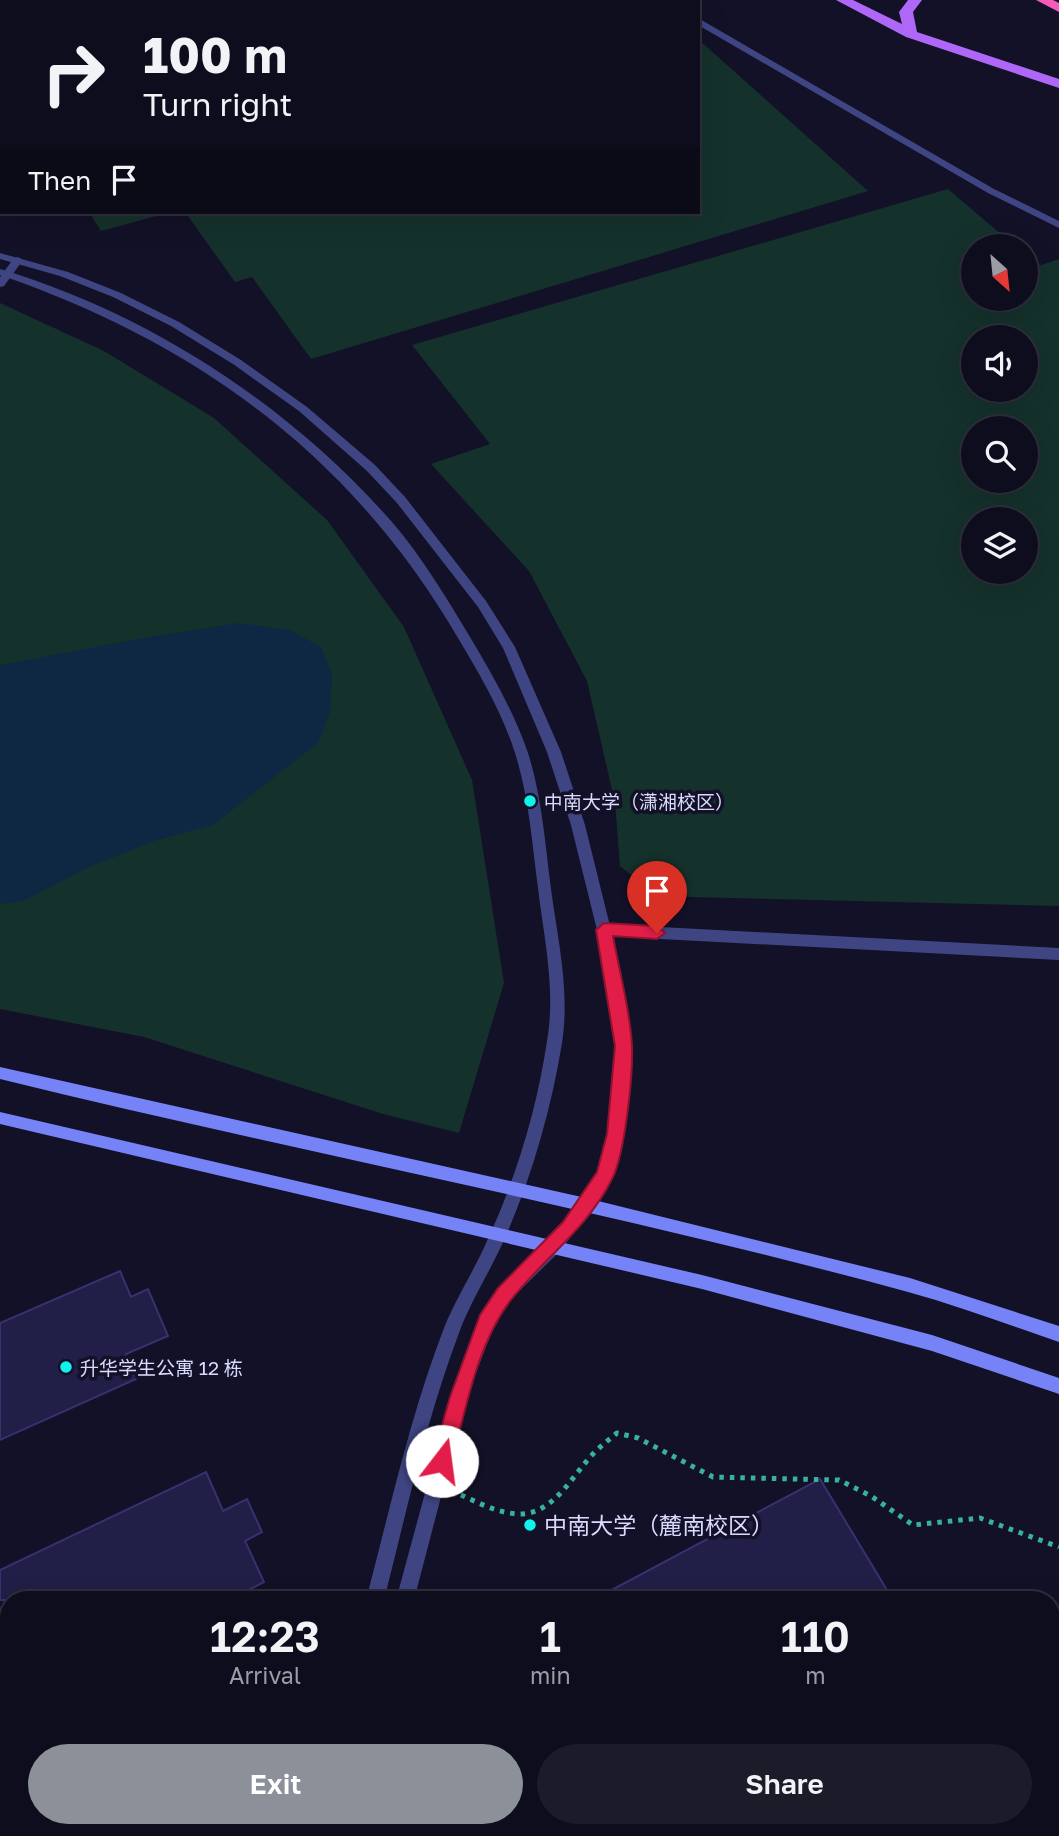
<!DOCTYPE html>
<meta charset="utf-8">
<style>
body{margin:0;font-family:"Golos Text","Noto Sans SC",sans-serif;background:#1c1b2a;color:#f1f3f6;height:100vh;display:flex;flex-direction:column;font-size:26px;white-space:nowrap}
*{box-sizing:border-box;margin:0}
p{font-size:23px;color:#9b9ca4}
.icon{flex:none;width:38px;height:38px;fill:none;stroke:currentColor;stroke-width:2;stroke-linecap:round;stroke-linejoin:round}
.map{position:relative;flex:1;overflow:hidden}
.side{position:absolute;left:0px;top:1591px;width:1060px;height:247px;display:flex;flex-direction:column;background:#0e0d1d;border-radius:28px 28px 0 0;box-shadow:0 7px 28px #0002,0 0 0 2px #2e2d3b}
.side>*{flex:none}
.banner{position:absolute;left:0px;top:0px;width:700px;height:214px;box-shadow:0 7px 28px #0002,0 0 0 2px #2e2d3b;background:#0e0d1d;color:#f1f3f6;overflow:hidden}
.needle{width:46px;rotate:153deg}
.fabs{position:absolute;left:961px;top:234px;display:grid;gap:14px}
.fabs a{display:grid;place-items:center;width:77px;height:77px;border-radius:50%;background:#0e0d1d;box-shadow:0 7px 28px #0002,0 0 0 2px #2e2d3b;font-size:35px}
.pin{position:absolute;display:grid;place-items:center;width:60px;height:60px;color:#fff;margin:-72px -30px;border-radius:50% 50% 50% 0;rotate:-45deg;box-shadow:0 0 7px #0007}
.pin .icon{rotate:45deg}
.me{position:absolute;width:77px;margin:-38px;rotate:15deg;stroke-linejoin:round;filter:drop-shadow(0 0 5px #0008)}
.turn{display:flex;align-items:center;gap:24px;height:147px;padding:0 28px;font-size:32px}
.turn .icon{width:91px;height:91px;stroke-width:2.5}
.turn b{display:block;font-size:49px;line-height:60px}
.then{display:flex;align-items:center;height:66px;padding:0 28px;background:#0003;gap:14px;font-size:26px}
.eta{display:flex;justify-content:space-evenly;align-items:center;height:119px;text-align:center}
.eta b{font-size:42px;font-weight:600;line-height:49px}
.primary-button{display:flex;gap:14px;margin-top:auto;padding:14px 28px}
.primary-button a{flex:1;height:80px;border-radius:42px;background:#8c9099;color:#fff;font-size:28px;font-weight:600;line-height:80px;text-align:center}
.primary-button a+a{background:#1c1b2a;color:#f1f3f6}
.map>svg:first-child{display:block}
.green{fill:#15312c;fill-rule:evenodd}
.water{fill:#0e2844}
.building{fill:#211e47;stroke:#363272;stroke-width:2}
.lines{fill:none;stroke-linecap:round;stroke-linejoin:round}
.path{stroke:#37b39c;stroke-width:5;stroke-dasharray:4.5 6;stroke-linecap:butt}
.lane{fill:#3f4583;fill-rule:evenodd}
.street{fill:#3f4583;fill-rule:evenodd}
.secondary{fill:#7683f7;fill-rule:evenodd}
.primary{fill:#ae67f7;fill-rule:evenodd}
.highway{fill:#f65bb9;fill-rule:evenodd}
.route{fill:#e11d48;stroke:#92132f;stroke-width:2}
.poi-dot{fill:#11f2eb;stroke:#121127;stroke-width:2.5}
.labels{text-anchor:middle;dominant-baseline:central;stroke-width:7;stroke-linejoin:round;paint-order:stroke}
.poi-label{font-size:19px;fill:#d9dafd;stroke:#121127;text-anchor:start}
.near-poi-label{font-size:23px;fill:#d9dafd;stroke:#121127;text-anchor:start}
</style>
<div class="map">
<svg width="1059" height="1836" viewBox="0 0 1059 1836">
<rect width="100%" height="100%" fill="#121127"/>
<path class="green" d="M307,0h293l2,2h-302z
M698,39l170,152 -557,168 -59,-82 -17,5 -50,-70h513z
M948,189l68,58h-43v52h53v-44l12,11 21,-7v647l-369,-9 -40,-7 -30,-24 -5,-63 -28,-122 -58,-110 -98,-107 59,-20 -78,-99zM973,338h53v52h-53zM973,429h53v52h-53zM973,520h53v52h-53z
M89,212h82l-70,19z
M0,303l104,48 110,67 113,102 77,107 68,153 32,203 -45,150 -76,-19 -239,-77 -144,-28z"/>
<path class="water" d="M239,623l51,7 31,17 11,28 -2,37 -12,31 -105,82 -59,16 -65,26 -66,34 -23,3v-239l149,-28z"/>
<path class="building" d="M120,1271l11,26 17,-8 20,47 -42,18 10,25 -136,61v-117z
M206,1472l17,39 24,-12 15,33 -17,9 19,41 -35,18h-229v-30z
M820,1479l73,121h-300z"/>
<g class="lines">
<path class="path" d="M461,1495c18,8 37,18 57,19 37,1 55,-41 78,-63 7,-7 14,-12 21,-18l21,5 75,39 126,3 32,16 42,29 67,-7 79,29"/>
<path class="lane" d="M208,0h14l-15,2z
M658,0h10l1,2h-10z
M698,18l296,171 65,32v7l-71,-35 -290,-168z
M0,49h2v6h-2z
M18,257l5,3 -19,26 -4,1v-10l14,-19z
M604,924l455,24v12l-455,-24 -5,-2 -2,-4 2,-4z
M38,1829h30l-4,7h-30z
M794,1829h22l-3,7h-23z"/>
<path class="street" d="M0,253l68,19 53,21 58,29 62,38 66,47 68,58 30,32 81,104 29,46 46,105 24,73 26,105 19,117 -7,87 -10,41 -21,35 -34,43 -47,46 -17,26 -27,72 -53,203h-18l55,-203 30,-81 18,-27 47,-46 34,-43 18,-27 9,-39 9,-87 -19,-117 -26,-105 -24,-73 -44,-104 -25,-41 -81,-104 -30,-32 -68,-60 -66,-47 -62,-38 -58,-29 -53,-21 -60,-17z
M0,269c150,45 289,136 392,253 30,35 54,75 78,115 22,37 44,75 58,116 14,44 17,90 23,136 7,52 19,102 11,154 -11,67 -30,133 -57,195 -14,32 -34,62 -46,95 -33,87 -52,177 -75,267h-18c24,-91 44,-184 78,-272 12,-30 30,-57 43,-87 29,-63 50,-132 60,-200 9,-52 -3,-102 -9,-153 -6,-45 -9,-91 -23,-135 -13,-41 -35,-78 -57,-115 -106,-182 -261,-295 -458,-363z
M305,1829h19l-2,7h-20z
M336,1829h18v7h-20z"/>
<path class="secondary" d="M0,1067l586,131 324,80 149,48v16c-50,-17 -100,-36 -151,-50 -300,-82 -606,-139 -908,-213z
M0,1112l702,163 230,60 127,43v16l-127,-43 -230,-62 -702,-165z"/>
<path class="primary" d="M836,0h17l49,24 -3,-12 9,-12h14l-9,12 4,20 142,47v9l-153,-51z"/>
<path class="highway" d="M1036,0h17l6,3v9z"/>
</g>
<path class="route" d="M604,923l53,3 8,7 -8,6 -44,-3c6,34 18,78 19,111 1,28 -7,107 -20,132 -24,49 -69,80 -102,122 -33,44 -44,107 -58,160l-3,6 -7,3 -7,-3 -3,-6 18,-64 30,-82 18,-27 65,-66 34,-50 10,-38 8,-88 -19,-116z"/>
<g class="poi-dot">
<circle cx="530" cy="801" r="7"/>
<circle cx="66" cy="1367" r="7"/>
<circle cx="530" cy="1525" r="7"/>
</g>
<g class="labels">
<g class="poi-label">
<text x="544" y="801">中南大学（潇湘校区）</text>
<text x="80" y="1367">升华学生公寓 12 栋</text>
</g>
<g class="near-poi-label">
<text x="544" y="1525">中南大学（麓南校区）</text>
</g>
</g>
</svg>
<div class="fabs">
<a><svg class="needle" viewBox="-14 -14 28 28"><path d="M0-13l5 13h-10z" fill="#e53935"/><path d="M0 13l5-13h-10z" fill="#9b9ca4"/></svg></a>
<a><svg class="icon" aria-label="sound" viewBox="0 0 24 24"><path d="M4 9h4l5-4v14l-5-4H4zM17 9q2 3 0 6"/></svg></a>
<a><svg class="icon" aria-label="search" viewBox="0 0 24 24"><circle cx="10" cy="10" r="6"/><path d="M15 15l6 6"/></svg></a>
<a><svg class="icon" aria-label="layers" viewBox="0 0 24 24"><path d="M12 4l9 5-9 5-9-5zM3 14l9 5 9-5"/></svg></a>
</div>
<div class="pin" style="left:657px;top:933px;background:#d93025"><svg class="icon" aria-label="arrive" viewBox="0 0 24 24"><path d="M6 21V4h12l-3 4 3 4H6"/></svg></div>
<svg class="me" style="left:442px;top:1461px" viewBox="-20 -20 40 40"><circle r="19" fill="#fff"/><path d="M0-13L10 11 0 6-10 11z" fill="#e11d48"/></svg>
<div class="banner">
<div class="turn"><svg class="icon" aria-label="right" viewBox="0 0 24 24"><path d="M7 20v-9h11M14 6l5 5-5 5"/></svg><div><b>100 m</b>Turn right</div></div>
<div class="then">Then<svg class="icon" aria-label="arrive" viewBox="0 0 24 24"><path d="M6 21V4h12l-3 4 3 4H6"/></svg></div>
</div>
<section class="side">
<div class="eta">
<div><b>12:23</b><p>Arrival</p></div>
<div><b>1</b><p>min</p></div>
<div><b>110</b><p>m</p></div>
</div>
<div class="primary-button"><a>Exit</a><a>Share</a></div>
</section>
</div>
